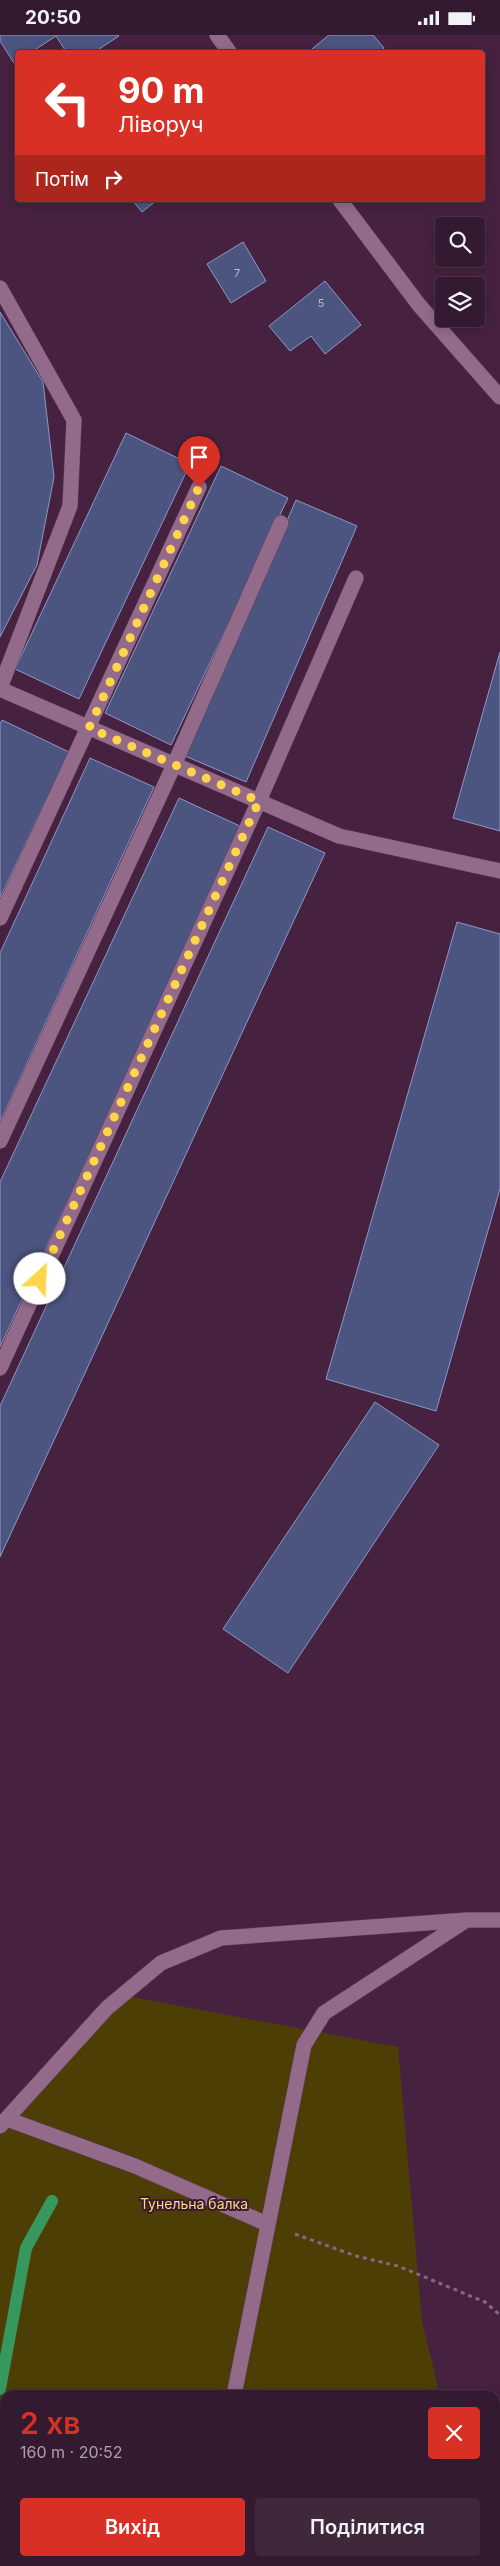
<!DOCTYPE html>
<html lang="uk">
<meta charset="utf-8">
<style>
body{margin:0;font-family:Inter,sans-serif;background:#3f273c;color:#f1f3f6;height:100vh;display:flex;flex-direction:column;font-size:19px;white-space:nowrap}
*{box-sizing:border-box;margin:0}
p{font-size:16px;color:#a9a1ab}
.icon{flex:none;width:28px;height:28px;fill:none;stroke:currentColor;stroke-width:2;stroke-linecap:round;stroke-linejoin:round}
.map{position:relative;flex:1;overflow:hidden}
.drawer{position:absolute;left:0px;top:2355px;width:500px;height:176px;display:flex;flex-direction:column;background:#341a30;border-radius:15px 15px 0 0;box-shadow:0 2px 12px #0003,0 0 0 1px #4e384c}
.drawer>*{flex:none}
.guide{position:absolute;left:15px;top:15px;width:470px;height:152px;border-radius:5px;box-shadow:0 2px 12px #0003,0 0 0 1px #4e384c;background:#d93025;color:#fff;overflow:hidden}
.buttons{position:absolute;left:435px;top:182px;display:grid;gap:10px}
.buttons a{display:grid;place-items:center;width:50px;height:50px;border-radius:5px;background:#341a30;box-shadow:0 2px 12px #0003,0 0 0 1px #4e384c;font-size:25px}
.pin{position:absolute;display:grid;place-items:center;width:42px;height:42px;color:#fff;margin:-51px -21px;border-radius:50% 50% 50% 0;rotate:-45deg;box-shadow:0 0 5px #0007}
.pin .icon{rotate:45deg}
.me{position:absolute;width:55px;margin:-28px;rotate:25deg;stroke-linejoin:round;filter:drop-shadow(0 0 4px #0008)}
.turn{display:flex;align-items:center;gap:18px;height:105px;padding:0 20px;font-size:22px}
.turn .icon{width:65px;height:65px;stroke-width:2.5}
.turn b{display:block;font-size:35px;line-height:42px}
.then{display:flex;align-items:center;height:48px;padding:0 20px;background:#0003;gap:10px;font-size:19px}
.round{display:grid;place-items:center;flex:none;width:52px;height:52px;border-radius:5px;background:#3f273c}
.overview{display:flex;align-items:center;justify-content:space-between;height:85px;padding:0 20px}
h1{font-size:30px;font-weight:600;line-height:38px;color:#d93025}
.action{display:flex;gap:10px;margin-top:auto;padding:10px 20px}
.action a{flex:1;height:58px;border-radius:5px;background:#d93025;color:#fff;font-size:20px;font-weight:600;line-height:58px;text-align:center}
.action a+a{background:#3f273c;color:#f1f3f6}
.status{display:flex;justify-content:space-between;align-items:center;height:35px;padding:0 25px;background:#341a30;direction:ltr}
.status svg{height:14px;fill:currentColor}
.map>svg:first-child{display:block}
.green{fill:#4c3e05}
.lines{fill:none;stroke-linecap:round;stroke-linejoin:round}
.stream{stroke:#37985f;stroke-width:12}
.building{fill:#4c5580;stroke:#8d98c7}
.minor-casing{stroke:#5d3e58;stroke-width:16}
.path{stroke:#866780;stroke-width:3;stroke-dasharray:4 4;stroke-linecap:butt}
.minor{stroke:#946a8b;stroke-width:15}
.route{stroke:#ffd54a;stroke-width:9;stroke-dasharray:0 16.2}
.labels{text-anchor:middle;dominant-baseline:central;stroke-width:4;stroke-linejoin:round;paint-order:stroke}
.number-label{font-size:11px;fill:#c5b5cd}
.park-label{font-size:14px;fill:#f9dd79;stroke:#3b1835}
</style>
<div class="status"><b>20:50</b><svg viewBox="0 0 49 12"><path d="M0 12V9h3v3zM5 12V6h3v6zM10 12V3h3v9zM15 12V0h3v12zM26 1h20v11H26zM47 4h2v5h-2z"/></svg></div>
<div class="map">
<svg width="500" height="2531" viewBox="0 0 500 2531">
<rect width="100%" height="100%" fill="#462240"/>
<path class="green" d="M127,1961l271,51 24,274 18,74h-435v166h475l1,5h-481v-451z"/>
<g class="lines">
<path class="stream" d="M0,2354l26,-141 26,-47"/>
</g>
<path class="building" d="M0,0h118l1,1 -26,17h-26l-11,-17 -26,17h-12v8l-4,2 -14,-22z
M329,0h44l11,13 -5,5h-72z
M132,165h25l-15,12z
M243,207l23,39 -35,22 -24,-39z
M325,246l36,44 -36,29 -14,-18 -21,15 -21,-25z
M0,277l43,70 11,95 -17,88 -37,72z
M126,398l64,31 -111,235 -64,-30z
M221,431l67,32 -117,247 -66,-32z
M296,465l61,26 -111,256 -61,-26z
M500,617v179l-47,-13z
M2,685l67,32 -69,146v-174z
M90,723l64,29 -154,335v-169z
M179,763l63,29 -242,520v-165z
M268,792l57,26 -325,704v-151z
M457,887l43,12v255l-64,222 -110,-32z
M375,1367l64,43 -151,228 -65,-44z"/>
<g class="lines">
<defs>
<path id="minor" d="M217,0l13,18
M340,165l79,105 81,92
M0,253l74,132 -4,86 -70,182
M0,654l339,147 161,35
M0,883l199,-431
M0,1106l174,-376 107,-242
M0,1333l259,-567 97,-223
M7,2084l128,47 132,58
M0,2091l107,-118 54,-45 60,-25 246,-18h33
M234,2360l70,-350 20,-32 141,-92
M201,2531l1,-5"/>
</defs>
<use href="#minor" class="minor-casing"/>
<path class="path" d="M295,2199l61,22 42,10 87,36 15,13"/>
<use href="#minor" class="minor"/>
</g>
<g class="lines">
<path class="route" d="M40,1244l219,-478 -170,-73 110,-241"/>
</g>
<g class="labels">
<g class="number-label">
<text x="237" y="238">7</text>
<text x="321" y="268">5</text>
</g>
<g class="park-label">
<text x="194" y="2168">Тунельна балка</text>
</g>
</g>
</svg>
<div class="buttons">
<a><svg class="icon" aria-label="search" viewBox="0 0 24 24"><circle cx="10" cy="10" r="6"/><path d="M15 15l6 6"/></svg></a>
<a><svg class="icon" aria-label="layers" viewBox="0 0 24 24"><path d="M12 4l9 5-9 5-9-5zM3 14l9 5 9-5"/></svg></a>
</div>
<div class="pin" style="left:199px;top:452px;background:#d93025"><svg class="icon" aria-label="arrive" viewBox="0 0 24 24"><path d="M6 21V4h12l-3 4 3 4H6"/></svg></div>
<svg class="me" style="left:40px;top:1244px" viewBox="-20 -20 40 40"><circle r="19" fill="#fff"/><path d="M0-13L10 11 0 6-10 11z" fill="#ffd54a"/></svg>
<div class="guide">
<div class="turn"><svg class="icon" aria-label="left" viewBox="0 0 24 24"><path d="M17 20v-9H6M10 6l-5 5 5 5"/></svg><div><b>90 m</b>Ліворуч</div></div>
<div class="then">Потім<svg class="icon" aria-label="right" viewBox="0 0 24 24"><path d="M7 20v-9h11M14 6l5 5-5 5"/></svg></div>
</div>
<section class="drawer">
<div class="overview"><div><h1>2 хв</h1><p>160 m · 20:52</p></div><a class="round" style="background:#d93025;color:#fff"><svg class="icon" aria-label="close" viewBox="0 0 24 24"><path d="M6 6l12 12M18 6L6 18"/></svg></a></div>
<div class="action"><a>Вихід</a><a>Поділитися</a></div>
</section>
</div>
